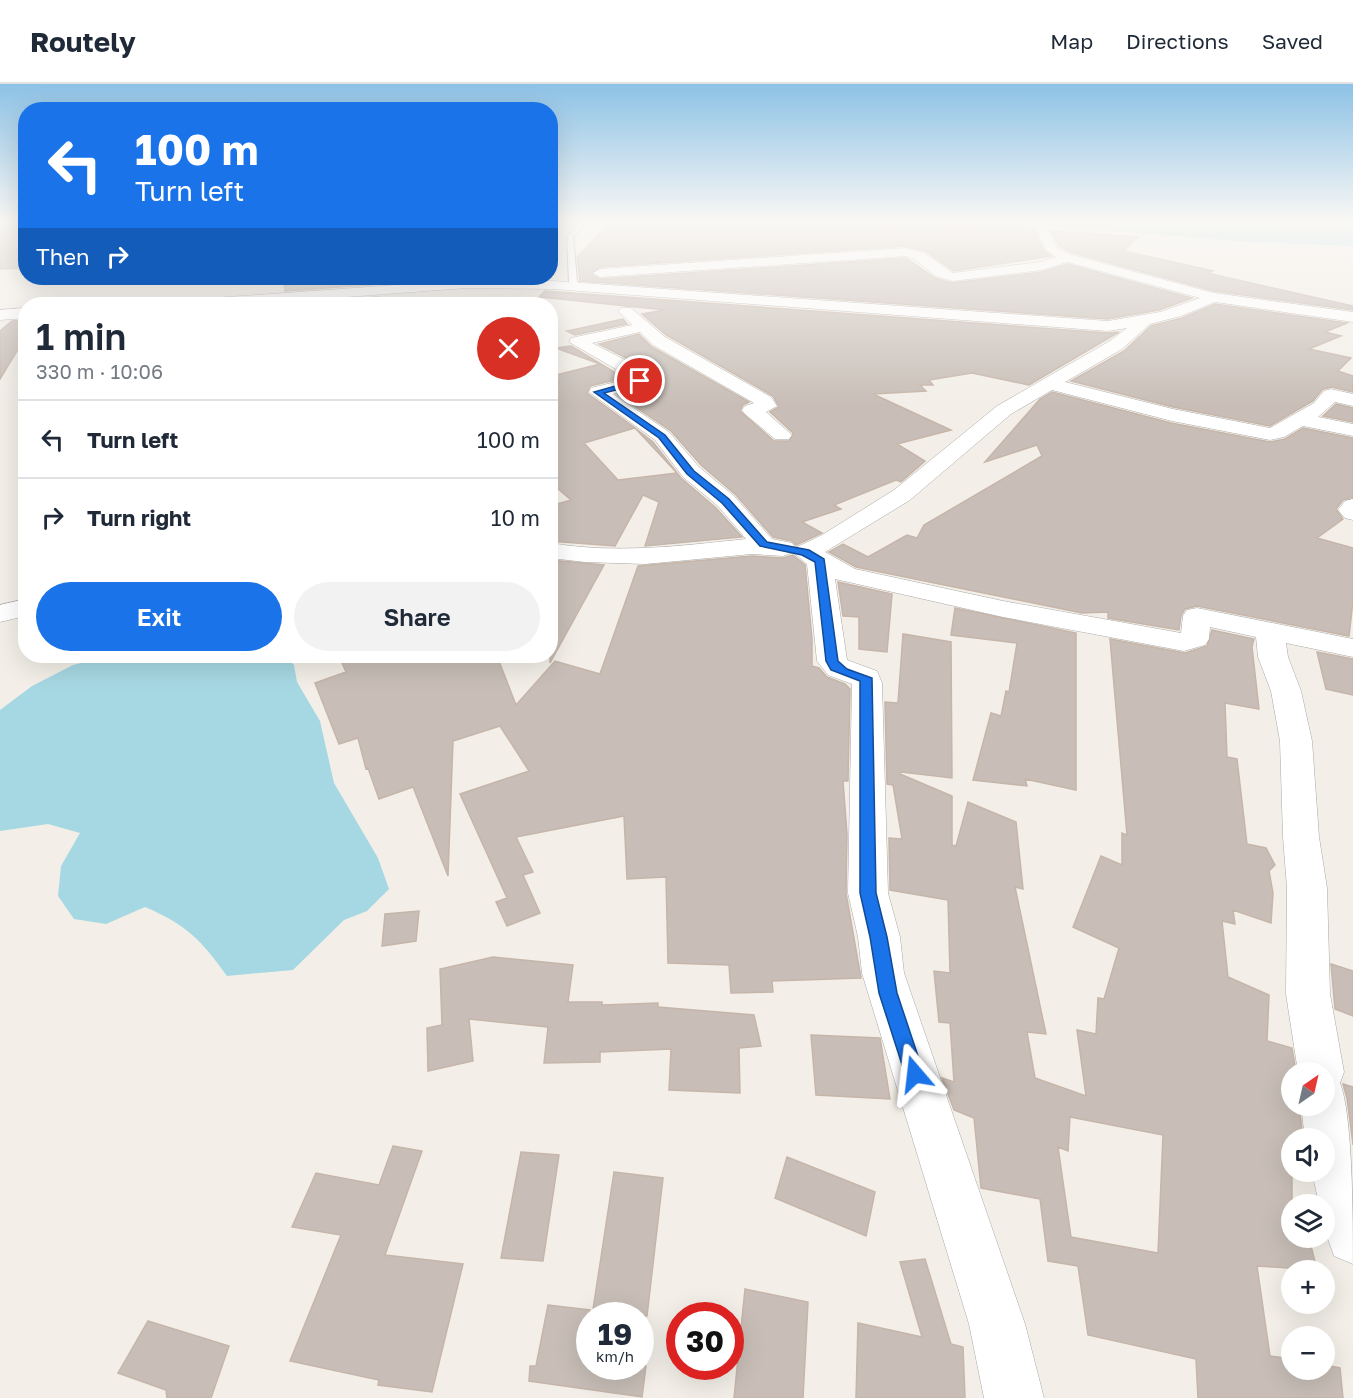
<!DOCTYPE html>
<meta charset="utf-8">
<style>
body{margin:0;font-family:"Golos Text",sans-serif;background:#f2f2f3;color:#1f2937;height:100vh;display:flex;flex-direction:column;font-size:22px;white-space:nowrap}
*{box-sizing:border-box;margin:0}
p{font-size:20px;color:#747a83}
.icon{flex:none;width:33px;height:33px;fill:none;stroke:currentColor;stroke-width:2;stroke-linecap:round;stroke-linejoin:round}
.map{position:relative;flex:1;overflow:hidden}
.sheet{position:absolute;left:18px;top:213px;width:540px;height:366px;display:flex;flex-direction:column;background:#fff;border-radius:24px;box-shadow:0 6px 24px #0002}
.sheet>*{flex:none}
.banner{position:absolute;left:18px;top:18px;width:540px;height:183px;border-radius:24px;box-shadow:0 6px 24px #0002;background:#1a73e8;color:#fff;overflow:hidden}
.needle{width:39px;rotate:34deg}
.buttons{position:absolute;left:1281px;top:978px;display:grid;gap:12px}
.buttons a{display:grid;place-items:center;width:54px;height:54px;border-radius:50%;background:#fff;box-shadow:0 6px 24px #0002;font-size:30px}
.speed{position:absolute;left:576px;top:1218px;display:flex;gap:12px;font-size:30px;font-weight:700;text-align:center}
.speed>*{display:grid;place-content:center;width:78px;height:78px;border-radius:50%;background:#fff;box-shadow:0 6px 24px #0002;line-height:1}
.speed small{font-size:15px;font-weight:400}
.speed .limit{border:9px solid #d22;background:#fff;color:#111}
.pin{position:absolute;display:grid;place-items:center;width:51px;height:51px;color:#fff;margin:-26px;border:3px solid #fff;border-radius:50%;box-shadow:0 2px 6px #0007}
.me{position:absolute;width:66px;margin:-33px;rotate:343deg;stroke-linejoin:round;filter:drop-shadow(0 0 4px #0008)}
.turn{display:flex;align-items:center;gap:21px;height:126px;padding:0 18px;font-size:27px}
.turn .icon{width:78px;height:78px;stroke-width:2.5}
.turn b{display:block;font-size:42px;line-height:51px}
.then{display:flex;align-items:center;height:57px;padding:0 18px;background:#0003;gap:12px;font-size:22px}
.round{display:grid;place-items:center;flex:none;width:63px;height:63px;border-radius:32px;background:#f2f2f3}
.headline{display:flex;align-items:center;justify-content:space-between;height:102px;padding:0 18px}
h1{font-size:36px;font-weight:600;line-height:45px}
.cta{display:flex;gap:12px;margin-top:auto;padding:12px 18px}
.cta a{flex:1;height:69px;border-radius:36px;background:#1a73e8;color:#fff;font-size:24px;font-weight:600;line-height:69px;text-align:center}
.cta a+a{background:#f2f2f3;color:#1f2937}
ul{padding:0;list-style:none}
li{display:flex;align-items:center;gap:18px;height:78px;padding:0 18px;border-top:2px solid #e0e1e3}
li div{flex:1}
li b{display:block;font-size:22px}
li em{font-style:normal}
header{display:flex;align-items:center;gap:36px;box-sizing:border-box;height:84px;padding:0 30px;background:#fff;border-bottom:2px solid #e0e1e3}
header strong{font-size:28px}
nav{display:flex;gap:33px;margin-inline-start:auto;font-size:21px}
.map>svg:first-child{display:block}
.water{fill:#a6d8e3}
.building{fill:#c8beb7;stroke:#c6b5a9;stroke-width:1.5;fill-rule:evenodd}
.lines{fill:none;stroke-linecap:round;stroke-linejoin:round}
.lane-casing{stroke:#a9a9a9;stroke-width:2}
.street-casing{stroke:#a9a9a9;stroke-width:1}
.lane{fill:#fff;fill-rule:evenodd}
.street{fill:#fff;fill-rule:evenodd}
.route{fill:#1a73e8;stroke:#114b97;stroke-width:1.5}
</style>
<header>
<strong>Routely</strong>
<nav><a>Map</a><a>Directions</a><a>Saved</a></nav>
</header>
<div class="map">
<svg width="1353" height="1314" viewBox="0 0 1353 1314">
<rect width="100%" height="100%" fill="#f3efe8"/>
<path class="water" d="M980,137h373v25l-102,-4z
M109,572h176l9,9 3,17 23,39 14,62 44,75 11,31 -22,22 -23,9 -51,50 -66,6c-26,-36 -40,-51 -82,-69l-39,17 -32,-5 -16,-23 3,-30 19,-33 -32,-9 -48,7v-121l32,-24 41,-21z"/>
<path class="building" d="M26,137v47l-26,1v-46z
M612,137h235l95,6v-3l80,2 12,4 10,21 7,5 -97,15 -29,-20 -19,-5 -306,21 -9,7 9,5 306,-21 29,20 17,5 90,-11 25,-8 125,34 -33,12 -51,9 -528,-38 -3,-24z
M1052,147l86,6 -14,14 89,20 -6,2 146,33v4l-139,-19 -141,-38 -14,-7z
M355,194h26l-1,6 -95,7 -1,-6 70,-4z
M545,207l563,42 11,-1 -90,53 -57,-12 -43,7 4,5h-13l6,6 -53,3 78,36 -54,14 28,17 -24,21 -5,-2 -62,25 7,4 -39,13 20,11 -26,12 -4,-4 -19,-4 -37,-42 -35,-30 -30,-34 -53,-36 29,-8 4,-6 -17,-19 -35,-18 40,-10 13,13 97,55 -6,3 -3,6 34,30h15l4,-8 -23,-21 9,-5 -6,-11 -107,-61 -24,-21 23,-4 -126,-13z
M378,213l-2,7h-91z
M1215,220l132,19 -22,9 16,4 -32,13 42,9 -13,13 15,5v16l-21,-5 -9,2 -10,12 -43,25 -97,-19 -102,-26 53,-30 27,-25 31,-8z
M623,235l4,5 -52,11 -8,-4z
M26,236v16l-26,43v-48l12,-10z
M571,262l53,32 -34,8 -3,7 48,35 -51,15 34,37 59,-7 -42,-45 18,14 28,36 35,30 26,29 -97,9 14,-44 -16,-7 -28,51 -65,-5v-35l21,-6 -21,-18v-97l10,-3 -8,-6 48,-12 -44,-16z
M1052,308l119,31 99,19 15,-3 18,-11 50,10v59l-10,3 -7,9 7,10 -26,19 36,10v53l-4,35 -152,-30 -12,3 -4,7 -2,14 -71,-12v-6l-26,1 -226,-46 -27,-15 14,-8 25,13 39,-22 10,3 7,-13 118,-69 -5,-11 -52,17 55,-63z
M1336,320l17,4v14l-30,-6z
M793,471l12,10 7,74v27l7,2 8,9 18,7 5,5 -2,92h-5l4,53 -1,59 15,85 -89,3 1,11 -42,1 -2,-28 -61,-2 -2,-86 -39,2 -3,-63 -108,21 17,35 -10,3 17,38 -33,13 -11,-24 11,-4 -47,-104 69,-23 -29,-45 -47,15 -5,135 -35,-89 -34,12 -11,-31 -2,1 -8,-31 -19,6 -24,-61 31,-11 -7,-16h158l19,49 39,-44 45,13 38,-108 114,-10 31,2z
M550,476l54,5 -54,98z
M838,498l54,12 -5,58 -28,-3v-32l-16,-1z
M955,524l121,25v157l-51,-11 2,7 -54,-6 18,-67 10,3 5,-25 3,1 8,-49 -66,-8z
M1212,546l42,9 -2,8 7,62 -34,-6 2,54 10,2 10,85 19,4 9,17 -6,6 4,22 -2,30 -38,-13 2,14 -13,-3 6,56 41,18 -2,46 25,7 4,24h-4v34h7l4,32h-11v100h17l8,32 -60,-4 13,90 22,3v11h32v-5l16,3 3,30h-145l-2,-39 -108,-24 -10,-69 -30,-5 -8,-62 -59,-11 -7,-70 -20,-8 -12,-32 12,4 -4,-59 -11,-1 -5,-51 16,2 -2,-73 -58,-10 -1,-52 13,1 -9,-54 -6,-1 -2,-82 13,1 5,-69 48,8 1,136 -51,-6 -1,2 52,22v49l4,1 12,-44 48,20 7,67 -8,-2 31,147 -19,-2 8,46 51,18 -9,-66 19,4 2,-36 6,1 15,-51 -46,-21 28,-71 21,9v-32l5,2 -17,-196 75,14 22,-7zM1070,1033l93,18 -5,118 -87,-16 -13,-90 10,4z
M1317,568l36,7v36l-27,-6z
M419,827l-3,30 -34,5 3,-32z
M493,873l80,8 -5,37h34v3l56,-2v4l96,8 7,31 -22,2 1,45 -71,-3 2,-41 -71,3v10l-56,1 4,-36 -79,-8 4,42 -45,10 -1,-43 15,-3 -2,-56z
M1331,880l22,7v45l-18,-7z
M811,951l69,3 10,61 -74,-4z
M1343,1000l10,3v58l-6,-47z
M393,1062l29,5 -37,104 78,9 -31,128 -54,-7 1,-5 -89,-19 51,-126 -49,-8 24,-54 63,12z
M521,1068l38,3 -16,106 -42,-3z
M787,1073l88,35 -9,44 -91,-38z
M614,1088l49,6 -16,138h-55z
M925,1175l26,85 12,3 2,51h-109l2,-75 64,14 -22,-75z
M745,1205l63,13 -5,96h-69z
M548,1221l42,5v56h56l-4,31 -113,-16 1,-15h6z
M148,1237l81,25 -18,52h-44l-1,-8 -48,-17z"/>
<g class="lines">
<defs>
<path id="lane" d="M581,137h6l-14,16 4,44 5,6 -4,2 -9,-7 -2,-45z"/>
<path id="street" d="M1042,140l6,4 9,20 15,7 142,38 139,19v10l-138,-20 -34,14 -31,8 -28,25 -57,33 108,27 97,19 44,-25 10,-12 7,-2 22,5v12l-18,-4 -17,15 35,7v12l-50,-10 -19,11 -14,3 -98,-19 -120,-31 -41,24 -101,86 -85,52 30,17 148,32 178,32 2,-17 4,-6 10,-2 156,31v18l-67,-14 2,14 13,34 11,50 7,96 8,51 3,106 14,78 -4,11c13,32 13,139 13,181l-19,-8 -10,-28v-24h-5l-7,-32h12v-34h-19l-4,-32h23v-34h-26l-12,-78 1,-106 -4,-51 -3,-96 -9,-50 -13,-34 -2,-20 -46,-10 -1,12 -4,6 -21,6 -181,-34 -168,-38 12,81 30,11 5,12 6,210 12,44 4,36 121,351 19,74h-60l-15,-74 -107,-351 -4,-36 -10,-44 4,-209 -24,-9 -11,-14 -10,-97 -14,-12 -10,4 -31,-2 -107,10 -60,-2 -35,-4v-15c66,11 130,3 196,-4l-28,-33 -35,-29 -28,-37 -66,-48 2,-4 37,-9 -7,-7 -52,-30 2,-4 61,-13 -14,-14 3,-3h10l34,29 106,60 6,9 -11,6 26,23 -3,4h-14l-30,-25 -3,-4 3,-4 9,-3 -101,-58 -13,-13 -48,11 41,21 16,17 -3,4 -33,9 56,38 30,35 35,29 38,43 20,4 3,5 27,-13 72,-45 103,-84 113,-65 17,-13 -19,3 -554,-42 -88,-1 -213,16h-61l8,-5 266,-19 88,1 554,40 52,-9 40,-14 -133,-36 -25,8 -89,11 -17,-5 -22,-17 -8,-3 -306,21 -7,-4 7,-4 306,-21 18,5 29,20 87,-11 16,-5 -10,-7 -10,-22z
M26,224v10l-26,2v-10z
M1353,415v21l-8,-2 -7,-8 7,-9z
M26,515v17l-26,6v-17z"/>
</defs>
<use href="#lane" class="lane-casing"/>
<use href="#street" class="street-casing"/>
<use href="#lane" class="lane"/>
<use href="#street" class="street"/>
</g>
<linearGradient id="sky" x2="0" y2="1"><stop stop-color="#8dc2e6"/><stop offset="0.43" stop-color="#faf8f5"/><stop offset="1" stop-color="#faf8f5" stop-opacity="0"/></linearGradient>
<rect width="1353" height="321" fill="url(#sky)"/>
<path class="route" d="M640,295l3,4 -39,10 61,42 29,36 35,28 38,43 42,8 15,9 14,102 9,8 25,9 4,215 11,44 10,56 27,81 -2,7 -7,2 -7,-2 -3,-7 -26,-81 -9,-56 -10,-44v-212l-29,-11 -5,-9 -11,-99 -13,-7 -42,-9 -38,-43 -35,-29 -28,-36 -65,-46z"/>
</svg>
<div class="buttons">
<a><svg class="needle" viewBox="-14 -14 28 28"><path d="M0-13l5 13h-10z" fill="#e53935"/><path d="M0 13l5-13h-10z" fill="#747a83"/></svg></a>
<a><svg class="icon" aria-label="sound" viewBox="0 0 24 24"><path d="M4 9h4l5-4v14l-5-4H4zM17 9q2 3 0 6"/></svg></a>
<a><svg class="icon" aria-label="layers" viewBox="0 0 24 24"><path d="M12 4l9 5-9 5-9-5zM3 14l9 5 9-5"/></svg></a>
<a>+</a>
<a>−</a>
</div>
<div class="speed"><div>19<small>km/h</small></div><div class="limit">30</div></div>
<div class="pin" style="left:640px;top:297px;background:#d93025"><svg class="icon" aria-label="arrive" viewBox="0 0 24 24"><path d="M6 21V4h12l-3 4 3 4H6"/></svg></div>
<svg class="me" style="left:915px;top:990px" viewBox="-20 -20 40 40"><path d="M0-17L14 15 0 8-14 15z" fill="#1a73e8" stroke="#fff" stroke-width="4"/></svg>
<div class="banner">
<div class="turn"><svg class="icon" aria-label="left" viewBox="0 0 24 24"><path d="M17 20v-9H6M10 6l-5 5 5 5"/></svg><div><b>100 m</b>Turn left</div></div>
<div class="then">Then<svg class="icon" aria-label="right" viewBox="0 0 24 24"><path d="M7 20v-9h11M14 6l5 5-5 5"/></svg></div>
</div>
<section class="sheet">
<div class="headline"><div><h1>1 min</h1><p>330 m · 10:06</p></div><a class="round" style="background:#d93025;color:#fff"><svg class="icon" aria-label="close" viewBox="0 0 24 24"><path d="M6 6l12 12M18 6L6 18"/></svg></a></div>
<ul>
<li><svg class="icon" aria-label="left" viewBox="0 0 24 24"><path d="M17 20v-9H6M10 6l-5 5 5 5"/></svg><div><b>Turn left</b></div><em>100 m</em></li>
<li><svg class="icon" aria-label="right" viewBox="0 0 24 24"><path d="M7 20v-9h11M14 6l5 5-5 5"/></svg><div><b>Turn right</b></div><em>10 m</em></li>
</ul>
<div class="cta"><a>Exit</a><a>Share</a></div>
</section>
</div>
